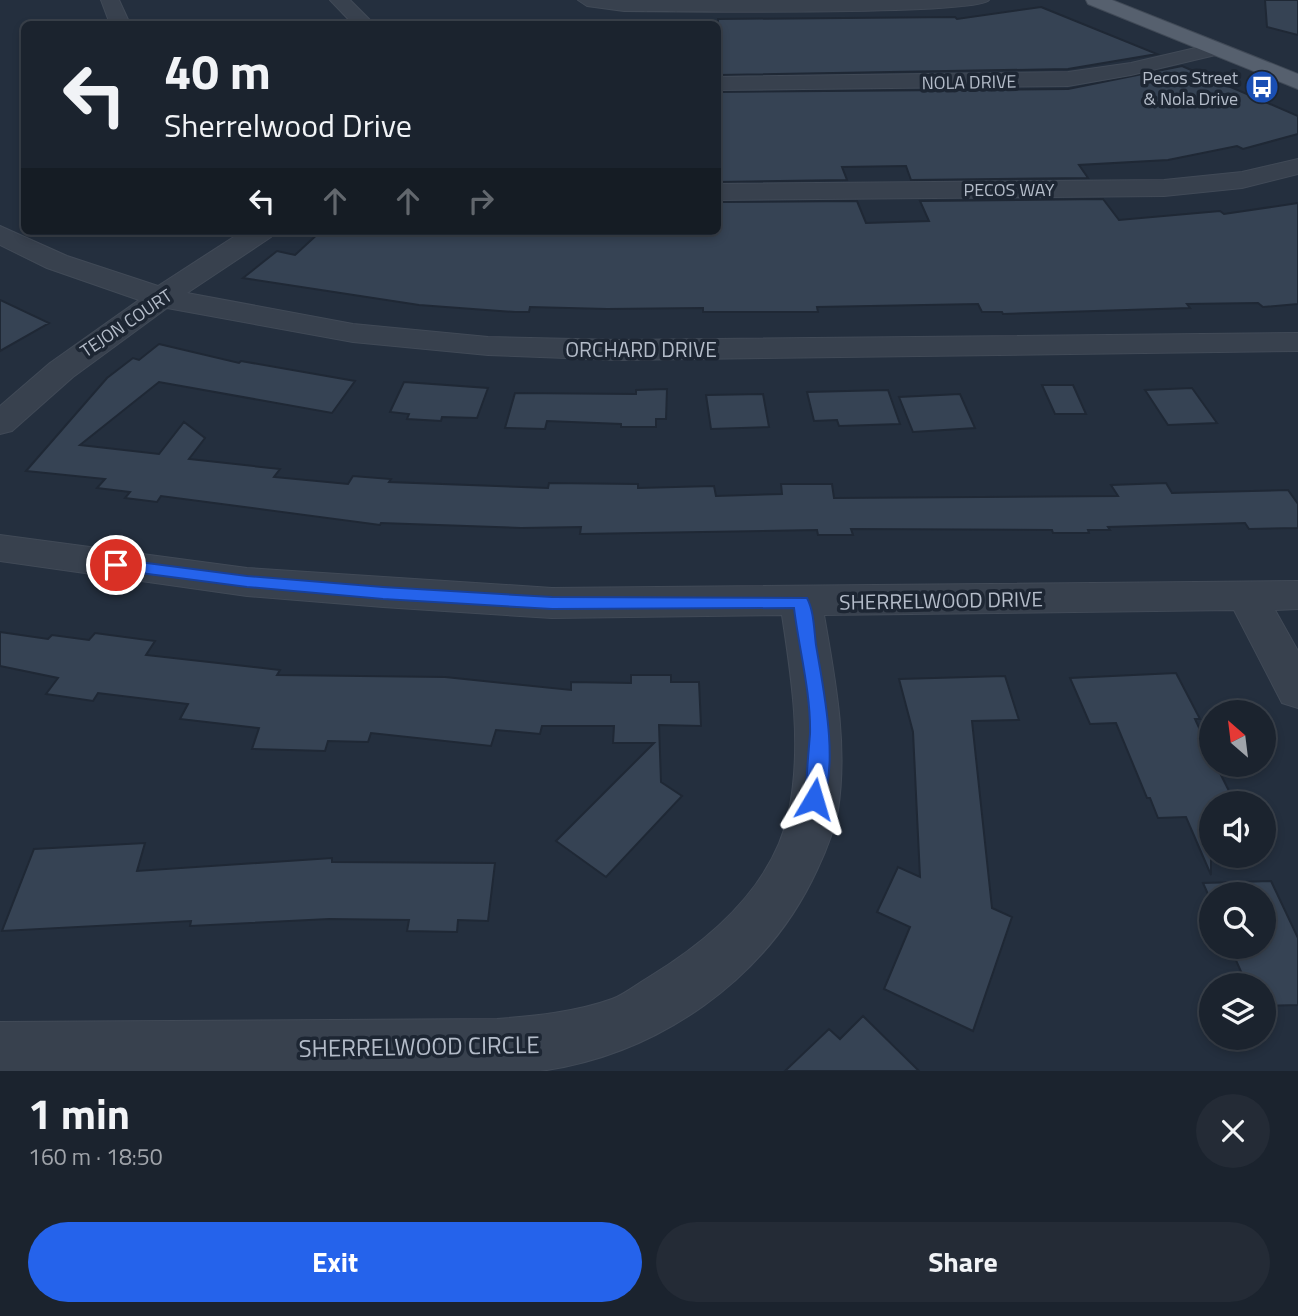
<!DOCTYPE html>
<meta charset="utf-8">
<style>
body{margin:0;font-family:"Titillium Web",sans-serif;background:#242b36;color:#f1f3f6;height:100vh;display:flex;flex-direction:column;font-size:26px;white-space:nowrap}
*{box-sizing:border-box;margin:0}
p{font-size:23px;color:#a0a4aa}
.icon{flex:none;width:38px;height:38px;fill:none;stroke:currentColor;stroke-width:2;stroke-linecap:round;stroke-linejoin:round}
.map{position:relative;height:1071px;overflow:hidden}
.panel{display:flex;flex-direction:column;background:#1b232e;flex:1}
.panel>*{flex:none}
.top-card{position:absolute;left:21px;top:21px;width:700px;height:214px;border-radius:10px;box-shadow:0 4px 10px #0003,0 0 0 2px #39404a;background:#1b232e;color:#f1f3f6;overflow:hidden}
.needle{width:46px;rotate:332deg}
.tools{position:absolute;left:1199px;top:700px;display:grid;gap:14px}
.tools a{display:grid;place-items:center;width:77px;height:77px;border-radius:50%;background:#1b232e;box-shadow:0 4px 10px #0003,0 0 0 2px #39404a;font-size:35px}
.pin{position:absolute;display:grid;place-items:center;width:60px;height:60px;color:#fff;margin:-30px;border:4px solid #fff;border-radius:50%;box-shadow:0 2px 7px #0007}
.me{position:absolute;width:77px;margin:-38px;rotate:7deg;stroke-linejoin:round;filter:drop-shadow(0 0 5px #0008)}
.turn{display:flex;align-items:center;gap:24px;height:147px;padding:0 28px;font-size:32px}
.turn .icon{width:91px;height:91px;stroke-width:2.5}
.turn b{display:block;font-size:49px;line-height:60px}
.lanes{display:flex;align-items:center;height:66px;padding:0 28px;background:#0003;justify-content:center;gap:35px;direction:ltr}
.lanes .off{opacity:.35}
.round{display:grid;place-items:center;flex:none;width:74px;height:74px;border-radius:37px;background:#242b36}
.overview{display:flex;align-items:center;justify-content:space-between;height:119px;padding:0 28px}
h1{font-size:42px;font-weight:700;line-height:52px}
.button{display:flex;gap:14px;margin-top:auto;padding:14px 28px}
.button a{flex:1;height:80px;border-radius:42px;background:#2563eb;color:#fff;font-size:28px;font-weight:700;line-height:80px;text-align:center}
.button a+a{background:#242b36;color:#f1f3f6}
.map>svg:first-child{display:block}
.building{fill:#364354;stroke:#1f2835;stroke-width:2}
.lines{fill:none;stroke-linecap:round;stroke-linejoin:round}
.minor-casing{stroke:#414a57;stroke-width:2}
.major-casing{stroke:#414a57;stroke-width:2}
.minor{fill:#38414e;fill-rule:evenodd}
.major{fill:#56606e;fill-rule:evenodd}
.route{fill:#2563eb;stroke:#184099;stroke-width:2}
.labels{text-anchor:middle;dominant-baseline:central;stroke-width:7;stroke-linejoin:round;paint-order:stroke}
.far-poi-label{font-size:18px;fill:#b4bcc9;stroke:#1d2633;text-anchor:end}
.far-street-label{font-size:18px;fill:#b4bcc9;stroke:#1d2633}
.street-label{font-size:21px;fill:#b4bcc9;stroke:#1d2633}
.near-street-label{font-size:24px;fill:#b4bcc9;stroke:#1d2633}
</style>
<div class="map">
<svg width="1298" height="1071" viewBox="0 0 1298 1071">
<rect width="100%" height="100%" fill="#242f3e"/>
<path class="building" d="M1265,0h33v35l-31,-8z
M1041,7l116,47 -89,15 -350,6v-56l237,-2 2,2z
M1182,66l116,50v18l-55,15 -6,-3 -69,14 -89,5 9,13 -177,2 -5,-14 -64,1 5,13 -129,2v-90l350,-3z
M1103,199l16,21 101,-9 4,3 74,-11v101l-35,3 -5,-4 -71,1 3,4 -187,6 -1,-2h-20l-4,-8 -161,3 1,5h-115v-4l-96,1 -77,-2 -1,5h-14l-96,-7 -176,-27 34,-27 18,4 26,-24h397v-29l139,-1 9,22 63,-2 -9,-20z
M0,300l49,23 -49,28z
M159,344l80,19 2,-2 114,20 -23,32 -173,-31 -79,63 79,9 25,-32 21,16 -16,21 91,10 -6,8 74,7 5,-8 38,3 -2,3 159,6 1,-5 89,1v4l76,-2 2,10 66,-2 -1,-10h51l2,14 284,-2 -7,-11 55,-2 6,10 116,-3 10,14v24l-49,1 -4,-6 -137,4 2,3h-22l1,3h-36l-1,-3 -201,-1 2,6h-35l-1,-5 -237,4 1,-7 -60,1 -140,-5 -1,2 -219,-29 -4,6 -32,-4 5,-6 -33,-4 8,-9 -79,-8 81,-93 26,-20 6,2z
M404,382l84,6 -11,30 -35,-1 -1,4 -34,-2 2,-5 -19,-2z
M1042,385h31l13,29h-31z
M1192,388l25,35 -49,2 -23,-35z
M667,389l-1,30h-10v8h-35v-3l-74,-3 -2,8 -40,-1 10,-35 121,1v-4z
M888,390l12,34 -61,2 -2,-6 -23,1 -7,-29z
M763,394l6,33 -58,2 -5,-34z
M960,394l15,34 -62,4 -14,-35z
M0,632l48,7 4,-4 37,5 6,-7 60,8 -9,14 134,15 -3,5 168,2 126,13v-8l60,1v-8h40v7h28l2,44 -42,-1 2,57 21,14 -76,81 -50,-36 98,-98h-41l1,-17h-72l-2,8 -44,-4 -5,16 -120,-13 -3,9 -40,-1 -3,10 -73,-2 7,-21 -79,-9 8,-15 -90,-11 -5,8 -47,-7 12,-16 -58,-12z
M1176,673l24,46h-5l16,35v11h5l19,38h-24v72l-25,-58 -28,1 -8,-20h-3l-31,-75 -26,1 -20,-46z
M1005,676l14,44 -47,1 20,187 20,9 -39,114 -89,-42 26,-62 -33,-15 21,-45 22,10 -7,-145 -14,-53z
M145,843l-8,28 195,-13v4l163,1 -7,58 -30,-1 -1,12 -50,-1 2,-11 -80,-1 -139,7 1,-5 -189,10 32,-82z
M1271,881l27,57v67l-34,1v-21h-17l-17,-38h34v-53h-53v7l-8,-18z
M863,1016l56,55h-134l44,-42 11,10z"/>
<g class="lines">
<defs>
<path id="minor" d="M101,0h18l11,24h-20z
M330,0h20l24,24h-21z
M578,0h411c-12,16 -322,11 -365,11l-37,-5z
M1217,43l7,2 3,4 -3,4 -93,22 -63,11 -350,4v-13l350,-5 63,-9z
M1298,159v15l-56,14 -78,8 -446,4v-16l446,-4 78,-8z
M0,226l67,30 91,30 85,-55h32l-4,6 -84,56 166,31 135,13 130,3 680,-7v18l-680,9 -130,-5 -135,-13 -186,-34 -94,69 -61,54 -12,3v-28l50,-43 89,-63 -92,-32 -47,-23z
M0,535l247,33 305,20 746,-7v28l-23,1 23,41v57l-16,-5 -48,-93 -410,5c11,64 24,129 14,195 -4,21 -12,41 -21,60 -50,109 -159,185 -277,201h-540v-49l497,-3c38,-3 79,-7 115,-20 13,-5 25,-15 37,-22 61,-37 125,-92 140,-166 13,-65 3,-131 -7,-196l-230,3 -169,-11 -136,-11 -247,-35z"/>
<path id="major" d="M1086,0h26l186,74v15l-210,-85z"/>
</defs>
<use href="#minor" class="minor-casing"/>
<use href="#major" class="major-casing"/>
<use href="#minor" class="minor"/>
<use href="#major" class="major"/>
</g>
<path class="route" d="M116,559l131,17 136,11 169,10 255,1c7,13 7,32 9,47 7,42 24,121 5,160l-7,2 -7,-2c-3,-8 2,-58 3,-71 1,-41 -11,-85 -16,-126l-242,1 -169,-10 -136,-12 -137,-18 -3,-4 3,-4z"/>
<defs>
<symbol id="bus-disc" viewBox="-11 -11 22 22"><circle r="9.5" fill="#1a4fb4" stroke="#1d2633"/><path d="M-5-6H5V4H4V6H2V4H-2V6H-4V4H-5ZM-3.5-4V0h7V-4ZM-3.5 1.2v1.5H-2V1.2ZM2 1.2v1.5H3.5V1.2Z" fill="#fff"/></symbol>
</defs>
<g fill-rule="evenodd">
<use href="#bus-disc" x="1243" y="68" width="38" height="38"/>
</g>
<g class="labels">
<g class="far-poi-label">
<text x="1238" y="77">Pecos Street<tspan x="1238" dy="21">&amp; Nola Drive</tspan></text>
</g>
<g class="far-street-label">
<text transform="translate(969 82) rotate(-1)">NOLA DRIVE</text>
<text x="1009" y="189">PECOS WAY</text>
<text transform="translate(126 323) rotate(-34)">TEJON COURT</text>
</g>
<g class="street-label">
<text x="641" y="349">ORCHARD DRIVE</text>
<text transform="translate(941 600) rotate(-1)">SHERRELWOOD DRIVE</text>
</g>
<g class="near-street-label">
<text transform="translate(419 1046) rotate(-1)">SHERRELWOOD CIRCLE</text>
</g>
</g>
</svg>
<div class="tools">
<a><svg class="needle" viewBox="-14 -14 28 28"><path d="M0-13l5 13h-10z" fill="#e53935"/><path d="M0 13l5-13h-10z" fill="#a0a4aa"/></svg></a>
<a><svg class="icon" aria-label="sound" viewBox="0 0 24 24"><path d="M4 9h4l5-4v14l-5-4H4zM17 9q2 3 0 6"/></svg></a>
<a><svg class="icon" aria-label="search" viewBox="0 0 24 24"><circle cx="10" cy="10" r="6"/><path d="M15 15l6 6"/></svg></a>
<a><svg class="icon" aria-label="layers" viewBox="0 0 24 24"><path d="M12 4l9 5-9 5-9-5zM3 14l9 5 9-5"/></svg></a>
</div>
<div class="pin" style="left:116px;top:565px;background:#d93025"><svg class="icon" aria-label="arrive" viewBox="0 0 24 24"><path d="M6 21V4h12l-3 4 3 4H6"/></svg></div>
<svg class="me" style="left:814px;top:799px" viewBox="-20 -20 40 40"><path d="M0-17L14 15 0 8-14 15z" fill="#2563eb" stroke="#fff" stroke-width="4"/></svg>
<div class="top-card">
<div class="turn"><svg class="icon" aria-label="left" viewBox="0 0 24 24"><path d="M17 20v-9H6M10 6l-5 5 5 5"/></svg><div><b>40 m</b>Sherrelwood Drive</div></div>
<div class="lanes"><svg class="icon" aria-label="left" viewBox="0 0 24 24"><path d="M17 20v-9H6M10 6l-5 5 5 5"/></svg><svg class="icon off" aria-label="ahead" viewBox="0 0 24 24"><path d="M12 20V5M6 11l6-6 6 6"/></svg><svg class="icon off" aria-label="ahead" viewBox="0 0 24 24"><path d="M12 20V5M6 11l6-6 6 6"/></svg><svg class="icon off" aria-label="right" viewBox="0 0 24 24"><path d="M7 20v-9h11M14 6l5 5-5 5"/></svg></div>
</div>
</div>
<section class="panel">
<div class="overview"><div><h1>1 min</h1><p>160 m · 18:50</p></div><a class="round"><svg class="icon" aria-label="close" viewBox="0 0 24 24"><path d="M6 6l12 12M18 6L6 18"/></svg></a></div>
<div class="button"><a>Exit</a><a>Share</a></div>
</section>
